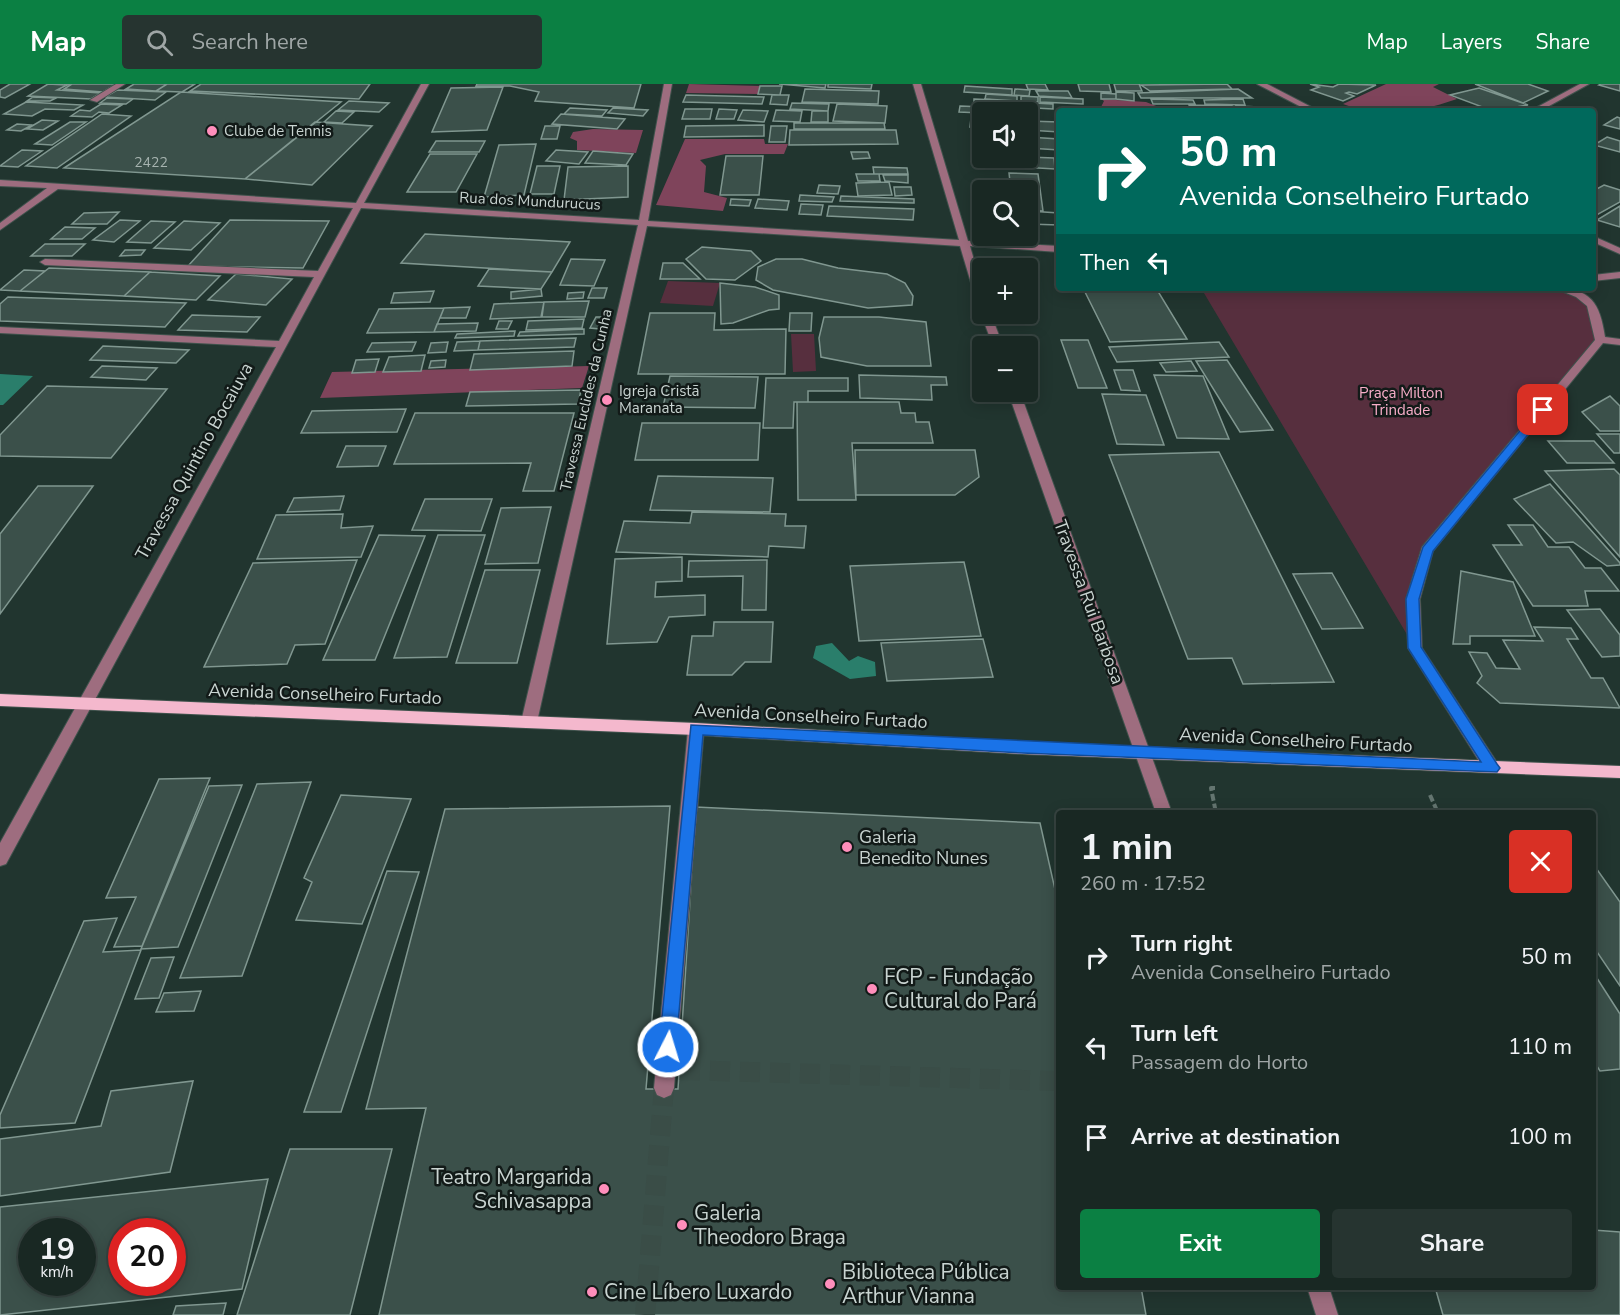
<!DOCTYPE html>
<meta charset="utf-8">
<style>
body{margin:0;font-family:"Nunito Sans",sans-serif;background:#263430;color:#f1f3f6;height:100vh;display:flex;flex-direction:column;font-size:22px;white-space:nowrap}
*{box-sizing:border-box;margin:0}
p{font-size:20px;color:#9fa6a6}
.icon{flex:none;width:33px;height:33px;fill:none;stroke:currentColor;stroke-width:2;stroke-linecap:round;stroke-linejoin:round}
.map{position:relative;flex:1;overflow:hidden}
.side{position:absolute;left:1056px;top:726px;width:540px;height:480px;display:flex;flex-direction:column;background:#192823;border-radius:6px;box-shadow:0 3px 15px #0003,0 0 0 2px #374441}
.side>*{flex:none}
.guide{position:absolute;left:1056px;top:24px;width:540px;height:183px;border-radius:6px;box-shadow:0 3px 15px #0003,0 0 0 2px #374441;background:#00695c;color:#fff;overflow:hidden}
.buttons{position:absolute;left:972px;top:18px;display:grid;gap:12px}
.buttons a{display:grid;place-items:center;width:66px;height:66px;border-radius:6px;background:#192823;box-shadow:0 3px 15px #0003,0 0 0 2px #374441;font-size:30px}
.speed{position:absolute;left:18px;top:1134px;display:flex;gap:12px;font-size:30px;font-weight:700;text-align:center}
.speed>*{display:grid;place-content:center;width:78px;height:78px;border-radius:50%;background:#192823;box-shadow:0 3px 15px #0003,0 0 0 2px #374441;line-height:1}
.speed small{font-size:15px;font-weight:400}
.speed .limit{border:9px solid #d22;background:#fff;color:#111}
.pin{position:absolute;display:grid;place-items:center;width:51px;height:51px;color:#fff;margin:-26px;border-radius:12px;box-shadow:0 3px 9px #0006}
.me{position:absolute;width:66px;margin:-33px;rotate:5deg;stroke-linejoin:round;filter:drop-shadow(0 0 4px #0008)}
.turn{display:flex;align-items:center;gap:21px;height:126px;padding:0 24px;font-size:27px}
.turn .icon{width:78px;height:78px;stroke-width:2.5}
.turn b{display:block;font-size:42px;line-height:51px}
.then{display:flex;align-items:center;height:57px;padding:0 24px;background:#0003;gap:12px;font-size:22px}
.round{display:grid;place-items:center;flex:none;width:63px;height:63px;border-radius:6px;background:#263430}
.summary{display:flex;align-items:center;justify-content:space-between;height:102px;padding:0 24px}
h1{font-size:36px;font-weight:700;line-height:45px}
.cta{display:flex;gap:12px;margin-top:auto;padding:12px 24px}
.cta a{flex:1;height:69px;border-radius:6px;background:#0b8043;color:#fff;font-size:24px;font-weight:700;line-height:69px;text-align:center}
.cta a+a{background:#263430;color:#f1f3f6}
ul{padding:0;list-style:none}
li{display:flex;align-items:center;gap:18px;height:90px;padding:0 24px}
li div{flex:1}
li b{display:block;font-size:22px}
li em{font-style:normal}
header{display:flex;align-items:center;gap:36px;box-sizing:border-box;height:84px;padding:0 30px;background:#0b8043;color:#fff}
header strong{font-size:28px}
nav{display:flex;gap:33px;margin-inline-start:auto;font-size:21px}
.search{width:420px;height:54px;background:#263430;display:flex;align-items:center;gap:15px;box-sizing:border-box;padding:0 21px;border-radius:6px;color:#9fa6a6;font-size:22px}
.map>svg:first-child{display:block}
.green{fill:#572f3e}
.forest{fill:#7f445b}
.water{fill:#2a7e6b}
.building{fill:#3b504a;stroke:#809790;stroke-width:1.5;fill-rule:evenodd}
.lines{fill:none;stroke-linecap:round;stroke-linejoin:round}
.minor-tunnel{stroke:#3a4d47;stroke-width:20;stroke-dasharray:20 10;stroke-linecap:butt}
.minor-casing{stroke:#3f524c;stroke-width:2}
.major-casing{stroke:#3f524c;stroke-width:2}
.path{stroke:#647570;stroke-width:4;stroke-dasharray:7 3;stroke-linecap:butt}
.minor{fill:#9e6d7f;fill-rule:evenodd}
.major{fill:#f4b8cd;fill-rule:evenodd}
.route{fill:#1a73e8;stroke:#114b97;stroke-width:1.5}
.poi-dot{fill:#ff8ebb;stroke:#121a18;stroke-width:2}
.labels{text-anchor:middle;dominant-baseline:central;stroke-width:5;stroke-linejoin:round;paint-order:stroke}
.far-number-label{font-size:14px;fill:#a6b3af}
.far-poi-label{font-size:15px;fill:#c9d4d1;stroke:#121a18;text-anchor:start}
.far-street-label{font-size:15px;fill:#c9d4d1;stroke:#121a18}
.far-park-label{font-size:15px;fill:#f7adc8;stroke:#121a18}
.street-label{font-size:18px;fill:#c9d4d1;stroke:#121a18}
.poi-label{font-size:18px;fill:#c9d4d1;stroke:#121a18;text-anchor:start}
.near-poi-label{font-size:21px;fill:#c9d4d1;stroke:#121a18;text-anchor:start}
</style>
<header>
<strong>Map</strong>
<div class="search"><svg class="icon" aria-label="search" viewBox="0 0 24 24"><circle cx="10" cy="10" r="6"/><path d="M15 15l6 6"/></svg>Search here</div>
<nav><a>Map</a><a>Layers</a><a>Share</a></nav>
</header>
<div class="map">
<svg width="1620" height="1231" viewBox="0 0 1620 1231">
<rect width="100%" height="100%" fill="#21352f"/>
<path class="green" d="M668,197l52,2 -7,23 -53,-3z
M1201,204h358l28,10 13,42 -173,210 -14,49 2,49z
M791,250h23l2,37 -23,1z"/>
<path class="forest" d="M689,0l71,2 -2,8 -72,-1z
M1386,0h53l-6,3 24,12c-38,13 -75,20 -114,5z
M1101,15l45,3 23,9h-70l5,-10z
M593,45l50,1 -7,23 -59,-3v-9l-7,-3 3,-6z
M685,55h79l1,5h23l-4,10h-59l-25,6 6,6 -2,26 23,6 -4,13 -67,-6z
M589,282l-7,22 -262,10 12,-26z"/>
<path class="water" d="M0,290l33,2 -30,29h-3z
M832,559l17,18 9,-5 17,6 1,14 -26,3 -37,-21 3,-12z"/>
<path class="building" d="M10,0h20l-25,14 -5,-1v-7z
M48,0l19,1 -10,5 44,3 -10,6 -63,-3z
M64,0h52l-13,8 -39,-3 8,-5z
M134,0h33l-11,7 -30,-2z
M167,0h28l-13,8 -26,-1z
M201,0h169l-11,15 -169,-8z
M477,0h164l-7,24 -99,-7 4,-9 -29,-6h-34z
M779,0h47l-1,4z
M828,0h44l-1,5 -43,-2z
M1026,0h19l3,6 -20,-1z
M1078,0h31l2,8 -31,-1z
M1114,0h25l3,7h-26z
M1227,0l5,5 -82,2 -9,-6z
M1310,0l23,3 6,-3 37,1 -19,9 -8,-2 -3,1 8,3 -11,5 -32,-11 8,-3z
M1475,0h53l20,7 -25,12z
M1601,0h19v7l-21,-6z
M760,2h22l-2,9 -22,-1z
M965,2l47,3v6l-48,-3z
M503,3l-16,43 -55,2 19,-44z
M1479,4l49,17 -35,6 -43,-16z
M805,5l74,2 -1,13 -76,-2z
M1015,5l15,1 -1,6 -15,-1z
M1238,5l14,9h-111l-3,-5z
M117,6l49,2 -11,8 -50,-3z
M1036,7h32l4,7 -33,-2z
M181,8l160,10 -96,77 -181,-11z
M1116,8l18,1v8l-18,-2z
M1101,9l15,1v5h-15z
M986,10l31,2v5l-32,-2z
M686,11l78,2 -2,7 -79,-2z
M772,11h17l-2,10 -17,-1z
M1021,12l17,1v5l-17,-1z
M33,13l23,1 -6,3h-23z
M1040,13l43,2v5l-43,-2z
M107,14l26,1 -7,5 -26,-1z
M974,15l23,1v6l-23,-1z
M1151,15l42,1 2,4h-42z
M1243,15l2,6 -40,-1 -1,-4z
M349,17l40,2 -10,9 -41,-2z
M1000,17l53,3v5l-53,-3z
M26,18l57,3 -9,5 -29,-1 -13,7 -28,-2z
M792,19l37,1 -1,7 -38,-2z
M101,20l21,1 -13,8 -10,-1 -7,5 -21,-1 9,-6 10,1z
M837,20l50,2 -2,17 -52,-2z
M1189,21l43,1 3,5 -44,-1z
M960,22l24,1 -2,6 -23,-1z
M1236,22l47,2 5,3h-50z
M988,23l41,2v9l-1,-6h-41z
M570,24l37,2 -5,6 -38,-2z
M613,24l35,2 -5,6 -35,-3z
M685,25h27l-2,10h-28z
M719,25l18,1 -3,9h-18z
M743,26l25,1 -4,11 -26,-2z
M776,26l26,1 -2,11 -27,-1z
M336,27l18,1 -12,11 -18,-1z
M812,27h16v11h-17z
M102,30l29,2 -74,52 -31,-2z
M561,30l64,5 -8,10 -65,-5z
M1617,33l3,1v11l-16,-4z
M971,34h11v10l-12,-1z
M42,36l16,1 -15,9 -16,-1z
M1028,37l31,1v10l-31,-2z
M70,38h16l-34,23 -17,-1z
M315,38l57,4 -60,59 -67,-6z
M794,39h90l1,6h-91z
M17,40l15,1 -11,6 -14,-1z
M764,41v11l-80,1 2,-11z
M545,42h15l-3,13h-16z
M771,42h16l-2,16h-16z
M790,46h106l2,14 -109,1z
M1028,53l31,2v11l-31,-2z
M1607,53l13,4v11l-26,-7z
M436,57h49l-6,11h-50z
M536,60l-12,51 -40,2 15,-52z
M22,66l20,1 -24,16 -18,-1z
M556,66l32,2 -9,12 -33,-3z
M593,67l40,3 -7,11 -41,-2z
M851,68h17l2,6 -17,1z
M430,70h47l-21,38h-49z
M726,72h37l-4,39h-39z
M1028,73l26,1 1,11 -69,-4v-7z
M537,82h23l-6,28h-24z
M628,82v31l-64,3 4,-33z
M873,83l34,1 1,6h-34z
M1009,89l29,1 5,37 -15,-1v-20h-17z
M856,90h23l1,7h-22z
M883,91h25v8l-23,-2z
M889,98l3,13 -34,1 -2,-13z
M819,101l21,1 -2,8 -21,-1z
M1604,101l16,5v12l-27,15v-26z
M894,103h17l1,8 -17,1z
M800,111l34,2 -2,5 -33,-1z
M841,112l73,3v4l-74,-2z
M731,115l20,1 -2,6 -19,-1z
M758,115l31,2 -2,9 -32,-2z
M801,120l22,1 -2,10 -22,-1z
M829,122l85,3 -1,11 -86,-4z
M1620,122v21l-23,-7z
M1028,127l31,2v12l-31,-1z
M1028,127l31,2v12l-31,-1z
M119,128l-12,12h-35l12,-11z
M120,136l20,1 -26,21 -21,-2z
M230,136l99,1 -26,47 -115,-2z
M151,137l24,1 -24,21 -24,-1z
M184,137l36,2 -29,27 -37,-2z
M65,143l30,1 -13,11h-31z
M425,150l145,8 -18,30 -151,-9z
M45,160h40l-13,12h-41z
M702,163l49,4 10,10 -26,19 -29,-1 -20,-20z
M125,166h20l-4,5 -21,1z
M571,175l34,1 -11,26 -34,-1z
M776,175h26l36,9 49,6 18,9 8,13 -1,9 -44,3 -95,-18 -17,-10 2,-13z
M663,179h20l17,16h-40z
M49,184l101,4 -26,24 -104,-5z
M489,185l63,3 -11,17 -63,-3z
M24,186l21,1 -25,20 -20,-1z
M150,188l70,4 -24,24 -72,-4z
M236,190l56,5 -26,26 -58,-5z
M720,199l35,4 24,8v14l-10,1 -36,13 -12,1z
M592,204h15l-3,10h-16z
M1083,204h73l31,51 -77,3z
M541,205l1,7 -31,3v-7z
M434,207l-4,11 -39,1 3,-10z
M584,208l-1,6 -16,1 1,-6z
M8,213l178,6 -21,24 -165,-6v-17z
M589,217l-4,16h-43l2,-15z
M544,218l-3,15 -51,2 4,-15z
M470,223l-4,11h-26l4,-10z
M444,224l-10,24 -67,1 12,-24z
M650,229h65l-1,17 72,-1 -1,45h-147z
M790,229h22l-1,18h-22z
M192,231l68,2 -13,15 -69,-2z
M596,233h10l-6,12 -10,-1z
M824,233h55l47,5 5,44h-64l-46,-9 -2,-19z
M584,235l-2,9 -56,2 2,-9z
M499,237h13l-4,8h-12z
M478,239l-2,8 -42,1 3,-8z
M584,245v5l-66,2 2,-4z
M515,247l-1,5 -59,2 2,-4z
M576,254l-2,9 -96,3 2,-9z
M1061,256h27l19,48h-29z
M480,257l-2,9 -24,1 3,-9z
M416,258l-4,9 -45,1 5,-9z
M448,258l-2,10 -18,1 3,-10z
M1219,258l10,15 -112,5 -8,-15z
M103,262l86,4 -13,13 -86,-3z
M574,267l-2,15 -102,4 4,-16z
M425,271l-4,16 -38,1 6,-15z
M379,275l-4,13 -23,1 4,-13z
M446,276l-1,7 -16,1 2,-7z
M1227,276l46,70 -33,2 -44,-71z
M1191,277l6,10 -31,1 -6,-9z
M102,282l55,2 -11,12 -55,-3z
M1114,286h19l7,21 -19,-1z
M859,291l87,2 1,8h-16l1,15 -72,-2z
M1154,291l49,1 26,63 -52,-1z
M670,292l88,1 -3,31 -92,-1z
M766,294h82v13h-40v11h-14l-1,26h-30z
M47,302l120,3 -56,69 -111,-2v-21z
M581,306l-3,14 -112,2 4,-14z
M1102,310l44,1 18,50 -47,-1z
M1610,312l10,10v25h-20l-18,-19z
M797,318h102l2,11h14l1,9h13l4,21h-81l4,57h-58z
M406,325l-9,23 -96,1 11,-22z
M415,329h159l-20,78h-31l8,-28 -137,1z
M642,339h118l-2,37h-123z
M1597,350h23v19h-6z
M1548,357h46l20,22h-47z
M346,362h40l-8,20 -41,1z
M855,366h120l4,27 -24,18h-99z
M1219,368l115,230 -91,2 -11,-26 -44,1 -79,-204z
M1614,385l6,6v82l-75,-86z
M658,392l115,2 -3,34 -120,-2z
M1550,400l70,79v2l-13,1 -34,-24 -17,1 -42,-44z
M38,402h55l-93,128v-80z
M344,412l-4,14 -53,2 7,-14z
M425,415h67l-11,32 -69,-1z
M551,423l-13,56 -53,1 16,-56z
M692,428l94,2 -1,12h21l-2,22 -35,-2 -1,11 -152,-5 8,-31 66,2z
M343,430l-2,14 32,-2 -12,31 -104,2 19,-44z
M1508,441h25l15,22h21l16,21h16l18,23h-34l3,15h-55l-40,-61h29z
M379,451l46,1 -50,124h-52z
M438,451h47l-38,122 -53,1z
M682,473v24l-26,1 -1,15 50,-2v20l-36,2 -12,25 -50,2 8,-85z
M357,476l-32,84 -30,1 -8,19 -83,3 49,-104z
M767,476l-1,50h-24l1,-34 -55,1 1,-16z
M964,478l17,74 -122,5 -9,-75z
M485,486h55l-23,93h-61z
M1461,487l52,11 22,54h-65v8h-17z
M1332,489l31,55 -41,1 -29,-55z
M1600,525l20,26v21l-18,1 -35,-47z
M714,538h59l-2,40h-26l-13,13h-45l5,-39h21z
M1534,543l37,1 7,11h-11l24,39h12l17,30 -120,-5 -23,-20 5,-7 -13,-24 18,1 9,15 24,1 -17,-29 40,1z
M983,555l10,38 -106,4 -6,-38z
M210,694l-68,168 -28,1 22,-50 -30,1 53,-119z
M311,698l-69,194 -62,2 77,-194z
M242,701l-64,162 -37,2 68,-163z
M341,711l70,4 -49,125 -66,-4 16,-38 -8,-4z
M670,722l-24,283h32l18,-282 344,16 19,84v380h82l5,28h-767l47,-207 -60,1 79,-300z
M1593,784h3l24,34v84l-27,-40z
M387,787l32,1 -78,240h-37z
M117,834l-14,34 38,-2 -66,173 -75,5v-13l84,-194z
M174,873l-15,41 -24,1 16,-41z
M1593,888l27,42v55l-20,2 -7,-11z
M201,907l-7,20 -38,1 8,-19z
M193,997l-23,91 -170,24v-57l101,-13 10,-35z
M290,1065h102l-42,166h-113z
M268,1095l-26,110 -242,26v-108zM32,1148h50v50h-50zM122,1148h50v50h-50z
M1593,1146l27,2v83h-177l-8,-28h158z
M226,1219l-3,12h-50l3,-9z"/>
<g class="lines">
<path class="minor-tunnel" d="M680,986l379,11
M645,1231l19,-227"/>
<defs>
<path id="minor" d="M116,0h9l-28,18 -7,-2z
M421,0h8l-65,119 275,17 25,-136h8l-24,137 311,19 -46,-156h8l47,157 91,5v6l-89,-6 12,42v18l-5,-3 -17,-57 -313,-20 -110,496 -3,4h-10l-3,-4 117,-497 -277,-17 -355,656 -6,2v-23l276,-496 -276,-14v-6l279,14 35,-64 -269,-12 -5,-3 5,-3 273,12 35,-63 -295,-19 -58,41v-7l47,-35 -47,-2v-6l356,23z
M1257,0h10l52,27h-10z
M1580,0h9l-49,27h-10z
M1593,152l27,12v6l-27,-12z
M1620,188v6l-27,3v-6z
M1554,204c37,0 46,15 51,49l15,2v6l-17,-2 -170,208 -13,48 2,49 76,116 2,4 -2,4h-12l-78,-124 -2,-49 16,-52 173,-207 -8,-34 -11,-9z
M982,228l9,2 12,32h-10l-12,-32z
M1008,308h12l152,421h-16z
M696,639l5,2 3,4 -30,359 -3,7 -7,3 -7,-3 -3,-7 34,-359 3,-4z
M1307,1203h22l9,28h-22z"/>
<path id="major" d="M0,610l696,29 326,19 598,24v12l-598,-24 -326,-19 -696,-29z"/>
</defs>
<use href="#minor" class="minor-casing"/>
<use href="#major" class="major-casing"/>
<path class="path" d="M1215,704h-4l5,25
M1430,711l8,18"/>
<use href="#minor" class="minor"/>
<use href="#major" class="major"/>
</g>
<path class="route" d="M1539,324l9,2 -115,141 -14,48 2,48 76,117 3,4 -3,4 -475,-19 -319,-18 -27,312 -2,6 -6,3 -7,-3 -2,-6 32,-322 790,37 -73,-114 -2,-49 17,-52z"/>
<g class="poi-dot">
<circle cx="212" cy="47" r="6"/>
<circle cx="607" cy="316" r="6"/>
<circle cx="847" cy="763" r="6"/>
<circle cx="872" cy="905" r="6"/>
<circle cx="604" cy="1105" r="6"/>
<circle cx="682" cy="1141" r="6"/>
<circle cx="830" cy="1200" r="6"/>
<circle cx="592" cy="1208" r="6"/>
</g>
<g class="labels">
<g class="far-number-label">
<text x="151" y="78">2422</text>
</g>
<g class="far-poi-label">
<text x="224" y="47">Clube de Tennis</text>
<text x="619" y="307">Igreja Cristã<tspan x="619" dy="17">Maranata</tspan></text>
</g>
<g class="far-street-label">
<text transform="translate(530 117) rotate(3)">Rua dos Mundurucus</text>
<text transform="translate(586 316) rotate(-77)">Travessa Euclides da Cunha</text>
</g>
<g class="far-park-label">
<text x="1401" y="309">Praça Milton<tspan x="1401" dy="17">Trindade</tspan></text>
</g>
<g class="street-label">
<text transform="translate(194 377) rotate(-61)">Travessa Quintino Bocaiuva</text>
<text transform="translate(1089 518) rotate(70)">Travessa Rui Barbosa</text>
<text transform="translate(325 610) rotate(2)">Avenida Conselheiro Furtado</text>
<text transform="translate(811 632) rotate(3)">Avenida Conselheiro Furtado</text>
<text transform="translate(1296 656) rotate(3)">Avenida Conselheiro Furtado</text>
</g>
<g class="poi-label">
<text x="859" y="753">Galeria<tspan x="859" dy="21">Benedito Nunes</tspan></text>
</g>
<g class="near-poi-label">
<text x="884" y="893">FCP - Fundação<tspan x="884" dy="24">Cultural do Pará</tspan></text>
<text x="592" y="1093" text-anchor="end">Teatro Margarida<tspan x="592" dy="24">Schivasappa</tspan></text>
<text x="694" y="1129">Galeria<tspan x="694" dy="24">Theodoro Braga</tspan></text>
<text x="842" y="1188">Biblioteca Pública<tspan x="842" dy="24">Arthur Vianna</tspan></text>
<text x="604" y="1208">Cine Líbero Luxardo</text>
</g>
</g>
</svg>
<div class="buttons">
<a><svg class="icon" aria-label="sound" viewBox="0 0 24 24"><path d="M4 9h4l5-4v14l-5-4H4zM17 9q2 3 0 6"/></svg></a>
<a><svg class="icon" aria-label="search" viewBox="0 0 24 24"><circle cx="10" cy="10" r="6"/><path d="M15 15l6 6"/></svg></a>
<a>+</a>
<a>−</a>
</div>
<div class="speed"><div>19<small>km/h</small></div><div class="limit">20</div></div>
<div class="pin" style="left:1543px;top:326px;background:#d93025"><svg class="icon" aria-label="arrive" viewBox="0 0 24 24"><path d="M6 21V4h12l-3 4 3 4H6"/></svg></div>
<svg class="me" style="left:668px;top:963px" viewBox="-20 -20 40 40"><circle r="17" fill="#1a73e8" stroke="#fff" stroke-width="3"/><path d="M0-11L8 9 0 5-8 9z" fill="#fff"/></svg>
<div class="guide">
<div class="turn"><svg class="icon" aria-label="right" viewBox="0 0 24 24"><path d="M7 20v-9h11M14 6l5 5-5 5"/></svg><div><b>50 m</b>Avenida Conselheiro Furtado</div></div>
<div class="then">Then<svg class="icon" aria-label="left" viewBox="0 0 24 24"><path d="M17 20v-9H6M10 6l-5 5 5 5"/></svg></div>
</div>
<section class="side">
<div class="summary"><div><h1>1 min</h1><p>260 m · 17:52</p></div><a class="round" style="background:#d93025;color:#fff"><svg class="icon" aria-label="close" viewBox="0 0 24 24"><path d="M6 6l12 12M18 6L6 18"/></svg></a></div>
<ul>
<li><svg class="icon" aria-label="right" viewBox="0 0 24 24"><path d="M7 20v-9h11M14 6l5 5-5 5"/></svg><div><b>Turn right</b><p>Avenida Conselheiro Furtado</p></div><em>50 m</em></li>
<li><svg class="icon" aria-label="left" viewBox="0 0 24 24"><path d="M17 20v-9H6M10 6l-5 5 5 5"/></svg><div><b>Turn left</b><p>Passagem do Horto</p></div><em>110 m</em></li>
<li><svg class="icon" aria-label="arrive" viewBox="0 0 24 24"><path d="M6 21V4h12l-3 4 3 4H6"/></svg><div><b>Arrive at destination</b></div><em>100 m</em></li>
</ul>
<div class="cta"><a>Exit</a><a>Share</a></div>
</section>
</div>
